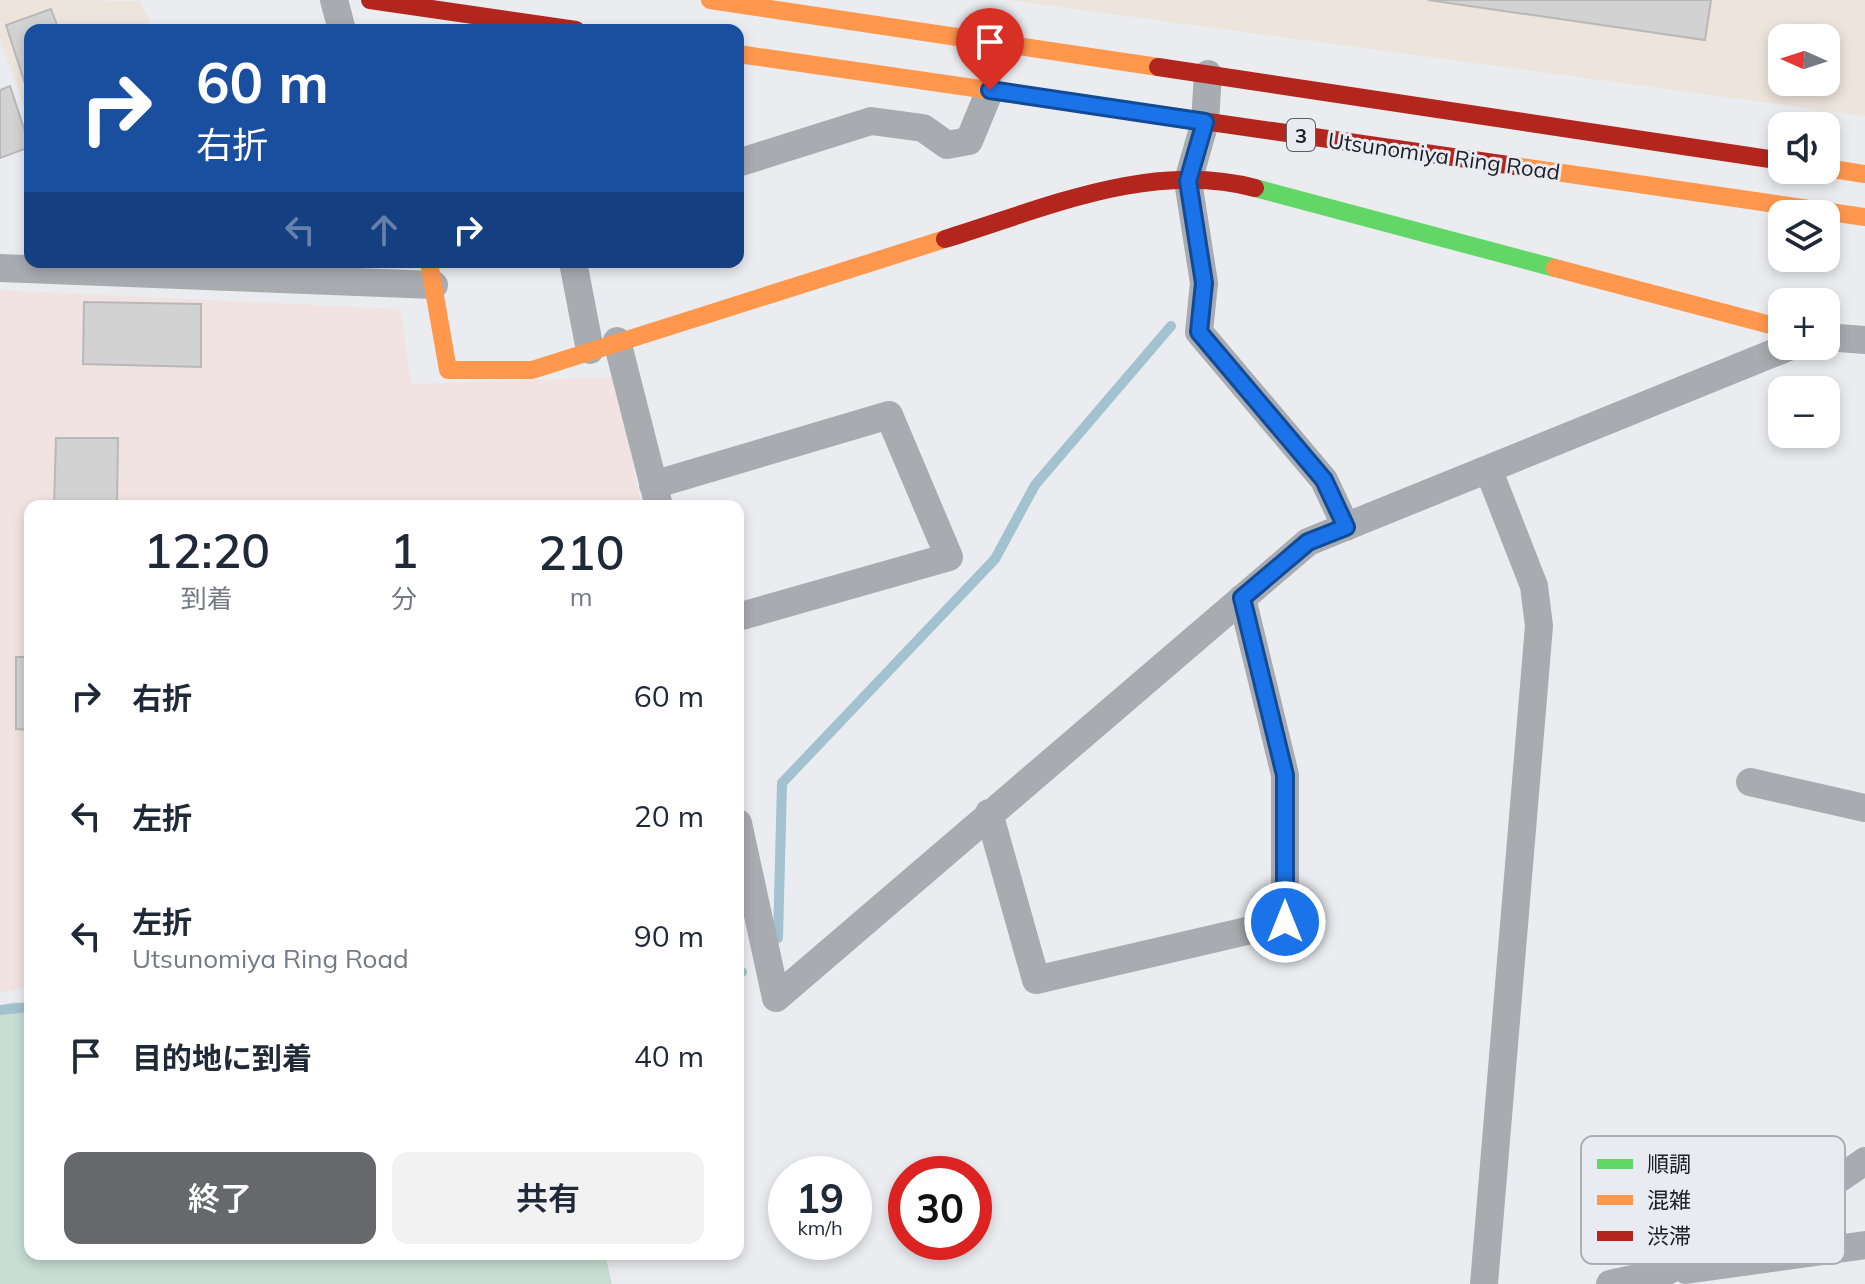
<!DOCTYPE html>
<html lang="ja">
<meta charset="utf-8">
<style>
body{margin:0;font-family:Mulish,"Noto Sans JP",sans-serif;background:#f2f2f3;color:#1f2937;height:100vh;display:flex;flex-direction:column;font-size:30px;white-space:nowrap}
*{box-sizing:border-box;margin:0}
p{font-size:26px;color:#747a83}
.icon{flex:none;width:44px;height:44px;fill:none;stroke:currentColor;stroke-width:2;stroke-linecap:round;stroke-linejoin:round}
.map{position:relative;flex:1;overflow:hidden}
.side{position:absolute;left:24px;top:500px;width:720px;height:760px;display:flex;flex-direction:column;background:#fff;border-radius:16px;box-shadow:0 4px 12px #0003}
.side>*{flex:none}
.hud{position:absolute;left:24px;top:24px;width:720px;height:244px;border-radius:16px;box-shadow:0 4px 12px #0003;background:#1a4fa0;color:#fff;overflow:hidden}
.needle{width:52px;rotate:273deg}
.tools{position:absolute;left:1768px;top:24px;display:grid;gap:16px}
.tools a{display:grid;place-items:center;width:72px;height:72px;border-radius:16px;background:#fff;box-shadow:0 4px 12px #0003;font-size:40px}
.speed{position:absolute;left:768px;top:1156px;display:flex;gap:16px;font-size:40px;font-weight:700;text-align:center}
.speed>*{display:grid;place-content:center;width:104px;height:104px;border-radius:50%;background:#fff;box-shadow:0 4px 12px #0003;line-height:1}
.speed small{font-size:20px;font-weight:400}
.speed .limit{border:12px solid #d22;background:#fff;color:#111}
.pin{position:absolute;display:grid;place-items:center;width:68px;height:68px;color:#fff;margin:-82px -34px;border-radius:50% 50% 50% 0;rotate:-45deg;box-shadow:0 0 8px #0007}
.pin .icon{rotate:45deg}
.me{position:absolute;width:88px;margin:-44px;rotate:0deg;stroke-linejoin:round;filter:drop-shadow(0 0 6px #0008)}
.turn{display:flex;align-items:center;gap:28px;height:168px;padding:0 40px;font-size:36px}
.turn .icon{width:104px;height:104px;stroke-width:2.5}
.turn b{display:block;font-size:56px;line-height:68px}
.lanes{display:flex;align-items:center;height:76px;padding:0 40px;background:#0003;justify-content:center;gap:40px;direction:ltr}
.lanes .off{opacity:.35}
.eta{display:flex;justify-content:space-evenly;align-items:center;height:136px;text-align:center}
.eta b{font-size:48px;font-weight:600;line-height:56px}
.cta{display:flex;gap:16px;margin-top:auto;padding:16px 40px}
.cta a{flex:1;height:92px;border-radius:16px;background:#67686b;color:#fff;font-size:32px;font-weight:600;line-height:92px;text-align:center}
.cta a+a{background:#f2f2f3;color:#1f2937}
ul{padding:0;list-style:none}
li{display:flex;align-items:center;gap:24px;height:120px;padding:0 40px}
li div{flex:1}
li b{display:block;font-size:30px}
li em{font-style:normal}
.map>svg:first-child{display:block}
.commercial{fill:#ede4dc;fill-rule:evenodd}
.education{fill:#f0e3e1}
.green{fill:#c6ded4}
.water{fill:#a2c2cf}
.lines{fill:none;stroke-linecap:round;stroke-linejoin:round}
.stream{stroke:#a2c2cf;stroke-width:10}
.building{fill:#d3d2d3;stroke:#b9b8b9;stroke-width:2}
.street{stroke:#a8abb0;stroke-width:28}
.fast{stroke:#63d668;stroke-width:18}
.slow{stroke:#ff974d;stroke-width:18}
.jam{stroke:#b3261e;stroke-width:18}
.route-casing{stroke:#114b97;stroke-width:20}
.route{stroke:#1a73e8;stroke-width:14}
.labels{text-anchor:middle;dominant-baseline:central;stroke-width:6;stroke-linejoin:round;paint-order:stroke}
.shield{fill:#e9ebf2;stroke:#5c5e62;stroke-width:2}
.shield-label{font-size:20px;font-weight:bold;fill:#202124}
.street-label{font-size:22px;fill:#202124;stroke:#e9ebf2}
.key{fill:#e9ebf2;stroke:#adaeb4;stroke-width:2}
.key-label{font-size:22px;fill:#202124}
</style>
<div class="map">
<svg width="1865" height="1284" viewBox="0 0 1865 1284">
<rect width="100%" height="100%" fill="#ebecf0"/>
<path class="commercial" d="M0,0l140,1 14,29h-124v93l-30,-84z
M1008,0h857v116zM1782,38h44v44h-44z"/>
<path class="education" d="M0,290l401,19 10,75 203,-7 28,129h-612v480l-30,7z"/>
<path class="green" d="M14,1002l16,2v250h575l7,30h-612v-278z"/>
<path class="water" d="M26,815h4v135h-6z"/>
<g class="lines">
<path class="stream" d="M778,938l4,-155 213,-224 40,-74 136,-159
M738,972h4
M0,1010l30,-3"/>
</g>
<path class="building" d="M1428,0h283l-6,40z
M51,9l8,21h-29v69l-24,-74z
M10,86l20,61 -30,11v-68z
M84,302l117,2v63l-118,-3z
M56,438h62l-1,68h-63z
M16,657h14v73l-14,-1z"/>
<g class="lines">
<path class="street" d="M334,0l8,30
M1208,74l-3,48 -17,59 16,102 -5,49 125,148 22,47
M738,163l133,-42 52,7 24,17 22,-4 21,-51
M573,262l17,88
M0,268l434,17
M1826,337l39,3
M617,341l42,165
M653,485l236,-70 60,142 -211,60
M1750,782l115,26
M989,813l47,167 249,-58v-147l-43,-177
M738,823l38,175 532,-456 483,-196
M1686,1270l179,-25
M1484,1284l55,-658 -5,-40 -45,-115
M1610,1284l55,-12 162,-85 38,-26"/>
<path class="fast" d="M1255,188l300,80"/>
<path class="slow" d="M710,0l448,67
M738,54l298,43
M1515,166l350,51
M1826,168l39,6
M429,262l19,108h84l413,-131
M1555,268l227,60"/>
<path class="jam" d="M370,0l206,30
M1158,67l624,94
M1036,97l479,69
M945,239c98,-30 206,-79 310,-51"/>
</g>
<g class="lines">
<defs>
<path id="route" d="M990,90l215,32 -17,59 16,102 -5,49 125,148 22,47 -38,15 -66,56 43,177v147"/>
</defs>
<use href="#route" class="route-casing"/>
<use href="#route" class="route"/>
</g>
<g class="labels">
<rect class="shield" x="1287" y="119" width="28" height="32" rx="6"/>
<g class="shield-label">
<text x="1301" y="135">3</text>
</g>
<g class="street-label">
<text transform="translate(1444 156) rotate(8)">Utsunomiya Ring Road</text>
</g>
</g>
<rect x="1581" y="1136" width="264" height="128" rx="12" class="key"/>
<rect x="1597" y="1159" width="36" height="10" fill="#63d668"/>
<rect x="1597" y="1195" width="36" height="10" fill="#ff974d"/>
<rect x="1597" y="1231" width="36" height="10" fill="#b3261e"/>
<g class="key-label">
<text x="1647" y="1172">順調</text>
<text x="1647" y="1208">混雑</text>
<text x="1647" y="1244">渋滞</text>
</g>
</svg>
<div class="tools">
<a><svg class="needle" viewBox="-14 -14 28 28"><path d="M0-13l5 13h-10z" fill="#e53935"/><path d="M0 13l5-13h-10z" fill="#747a83"/></svg></a>
<a><svg class="icon" aria-label="sound" viewBox="0 0 24 24"><path d="M4 9h4l5-4v14l-5-4H4zM17 9q2 3 0 6"/></svg></a>
<a><svg class="icon" aria-label="layers" viewBox="0 0 24 24"><path d="M12 4l9 5-9 5-9-5zM3 14l9 5 9-5"/></svg></a>
<a>+</a>
<a>−</a>
</div>
<div class="speed"><div>19<small>km/h</small></div><div class="limit">30</div></div>
<div class="pin" style="left:990px;top:90px;background:#d93025"><svg class="icon" aria-label="arrive" viewBox="0 0 24 24"><path d="M6 21V4h12l-3 4 3 4H6"/></svg></div>
<svg class="me" style="left:1285px;top:922px" viewBox="-20 -20 40 40"><circle r="17" fill="#1a73e8" stroke="#fff" stroke-width="3"/><path d="M0-11L8 9 0 5-8 9z" fill="#fff"/></svg>
<div class="hud">
<div class="turn"><svg class="icon" aria-label="right" viewBox="0 0 24 24"><path d="M7 20v-9h11M14 6l5 5-5 5"/></svg><div><b>60 m</b>右折</div></div>
<div class="lanes"><svg class="icon off" aria-label="left" viewBox="0 0 24 24"><path d="M17 20v-9H6M10 6l-5 5 5 5"/></svg><svg class="icon off" aria-label="ahead" viewBox="0 0 24 24"><path d="M12 20V5M6 11l6-6 6 6"/></svg><svg class="icon" aria-label="right" viewBox="0 0 24 24"><path d="M7 20v-9h11M14 6l5 5-5 5"/></svg></div>
</div>
<section class="side">
<div class="eta">
<div><b>12:20</b><p>到着</p></div>
<div><b>1</b><p>分</p></div>
<div><b>210</b><p>m</p></div>
</div>
<ul>
<li><svg class="icon" aria-label="right" viewBox="0 0 24 24"><path d="M7 20v-9h11M14 6l5 5-5 5"/></svg><div><b>右折</b></div><em>60 m</em></li>
<li><svg class="icon" aria-label="left" viewBox="0 0 24 24"><path d="M17 20v-9H6M10 6l-5 5 5 5"/></svg><div><b>左折</b></div><em>20 m</em></li>
<li><svg class="icon" aria-label="left" viewBox="0 0 24 24"><path d="M17 20v-9H6M10 6l-5 5 5 5"/></svg><div><b>左折</b><p>Utsunomiya Ring Road</p></div><em>90 m</em></li>
<li><svg class="icon" aria-label="arrive" viewBox="0 0 24 24"><path d="M6 21V4h12l-3 4 3 4H6"/></svg><div><b>目的地に到着</b></div><em>40 m</em></li>
</ul>
<div class="cta"><a>終了</a><a>共有</a></div>
</section>
</div>
